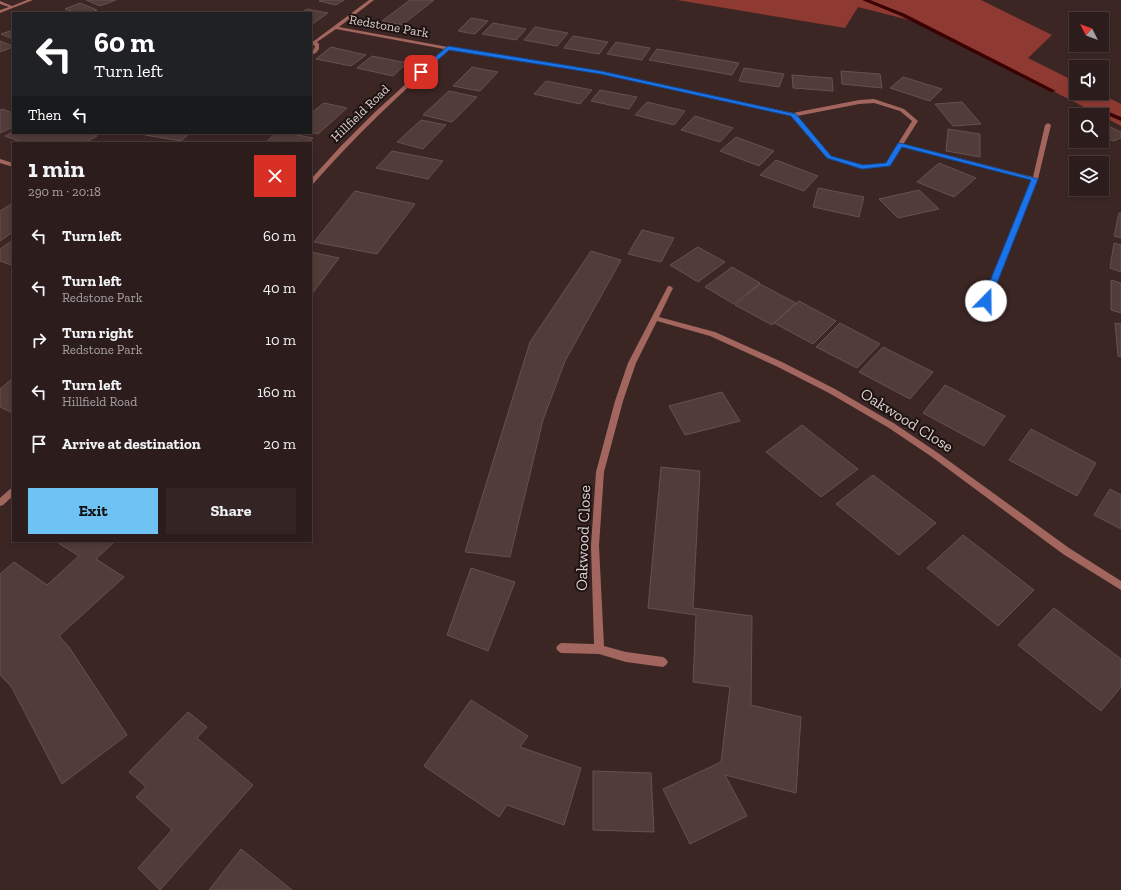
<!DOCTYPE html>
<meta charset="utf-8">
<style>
body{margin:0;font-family:"Zilla Slab",serif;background:#342524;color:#f1f3f6;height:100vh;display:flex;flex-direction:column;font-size:15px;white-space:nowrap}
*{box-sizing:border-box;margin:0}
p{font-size:13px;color:#a6a1a3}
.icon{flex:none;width:22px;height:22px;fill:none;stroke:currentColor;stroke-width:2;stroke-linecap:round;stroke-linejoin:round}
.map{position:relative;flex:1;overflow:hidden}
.panel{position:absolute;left:12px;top:142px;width:300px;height:400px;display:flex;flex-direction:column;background:#2c1c1b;border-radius:0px;box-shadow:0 2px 6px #0003,0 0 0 1px #483a3a}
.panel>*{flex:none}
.top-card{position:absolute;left:12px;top:12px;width:300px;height:122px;border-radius:0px;box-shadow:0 2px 6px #0003,0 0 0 1px #483a3a;background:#202124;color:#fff;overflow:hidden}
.needle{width:26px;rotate:312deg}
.controls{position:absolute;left:1069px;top:12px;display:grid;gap:8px}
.controls a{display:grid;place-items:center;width:40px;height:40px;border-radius:0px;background:#2c1c1b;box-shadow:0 2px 6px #0003,0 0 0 1px #483a3a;font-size:20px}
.pin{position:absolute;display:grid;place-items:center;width:34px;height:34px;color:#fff;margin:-17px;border-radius:8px;box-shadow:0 2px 6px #0006}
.me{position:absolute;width:44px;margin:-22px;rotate:22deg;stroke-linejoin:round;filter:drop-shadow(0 0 3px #0008)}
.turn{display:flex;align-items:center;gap:14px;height:84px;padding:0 16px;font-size:18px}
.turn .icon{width:52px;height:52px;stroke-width:2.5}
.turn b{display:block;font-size:28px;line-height:34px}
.then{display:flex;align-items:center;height:38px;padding:0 16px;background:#0003;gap:8px;font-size:15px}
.round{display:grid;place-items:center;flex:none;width:42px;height:42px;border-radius:0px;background:#342524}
.headline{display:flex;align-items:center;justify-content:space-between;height:68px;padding:0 16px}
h1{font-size:24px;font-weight:700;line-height:30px}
.action{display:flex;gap:8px;margin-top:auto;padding:8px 16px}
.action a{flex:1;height:46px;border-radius:0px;background:#6fc2f4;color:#111;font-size:16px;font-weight:700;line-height:46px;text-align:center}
.action a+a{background:#342524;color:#f1f3f6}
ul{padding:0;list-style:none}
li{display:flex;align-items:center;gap:12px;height:52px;padding:0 16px}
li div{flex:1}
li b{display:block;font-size:15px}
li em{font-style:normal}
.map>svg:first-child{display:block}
.forest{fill:#8e3a33}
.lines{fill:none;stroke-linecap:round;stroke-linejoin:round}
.stream{fill:#3b0001;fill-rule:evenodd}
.building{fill:#523c3a;stroke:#67504d}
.service{fill:#a2665f;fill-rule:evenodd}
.minor{fill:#a2665f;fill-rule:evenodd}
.route{fill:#1a73e8;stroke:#114b97}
.labels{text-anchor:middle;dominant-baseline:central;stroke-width:4;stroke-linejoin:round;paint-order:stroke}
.far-street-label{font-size:13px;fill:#ded0ce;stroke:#1c1211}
.street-label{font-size:16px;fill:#ded0ce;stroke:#1c1211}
</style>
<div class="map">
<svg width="1121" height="890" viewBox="0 0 1121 890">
<rect width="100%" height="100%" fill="#3b2624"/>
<path class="forest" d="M677,0h304l71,35 -24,23 48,24v11h23l22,11v22l-200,-103 -63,-16 -13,21z"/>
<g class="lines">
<path class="stream" d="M862,0h8l35,14 151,77 -5,1 -150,-76z
M1109,112l12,5v4l-14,-6v-2z"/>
</g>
<path class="building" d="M86,0h30l-16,6z
M321,0h23l-8,5 -17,-4z
M410,0h24l-32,25 -20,-4z
M80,3l17,7 -8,3h-13l-11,-4z
M307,9l21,4 -17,12v-12h-10z
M471,18l17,3 -13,13 -17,-3z
M493,23l33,6 -10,11 -34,-6z
M535,27l33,6 -11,13 -33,-6z
M13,30v9l-12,-5z
M573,36l35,6 -9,12 -35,-6z
M0,41l13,5v1l-13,5z
M616,42l34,6 -8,12 -35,-6z
M331,47l35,8 -15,11 -35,-7z
M657,49l82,14 -7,12 -83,-15z
M372,56l35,7 -14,13 -36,-8z
M472,67l26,5 -18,19 -27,-5z
M744,68l40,6 -5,13 -40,-6z
M841,71l39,3 2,14 -40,-4z
M792,75l40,3 1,13 -40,-3z
M903,77l39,12 -12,12 -40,-13z
M546,81l46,9 -12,14 -46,-10z
M600,90l37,7 -8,12 -38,-8z
M449,91l28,6 -25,25 -29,-7z
M647,102l38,9 -11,14 -39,-10z
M962,102l19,22 -28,2 -18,-22z
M324,103l23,5 -29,26 -7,-2v-19z
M2,109l11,4v14l-13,6v-23z
M695,116l38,12 -13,14 -39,-12z
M421,120l25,5 -23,24 -26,-7z
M1102,123l19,9v6l-8,3 -11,-5z
M948,129l32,5v23l-34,-6z
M13,132l77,1 7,3 -13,7h-60l-19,-7z
M147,133h43l-9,8 -36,-6z
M276,133h11l26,5 -5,5h-43z
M736,137l38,14 -15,15 -39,-15z
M392,151l51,10 -15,18 -52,-11z
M776,160l42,16 -14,15 -44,-16z
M939,163l37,15 -22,19 -37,-15z
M818,188l46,9 -5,20 -46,-10z
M919,190l20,19 -41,9 -19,-19z
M355,191l60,13 -38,50 -63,-12z
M13,203v29l-13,9v-30z
M1119,213h2v25l-7,-2z
M642,230l32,8 -13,24 -33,-8z
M13,240v24l-2,1 -11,-4v-12z
M1114,243l7,2v27l-11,-4z
M698,247l27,15 -27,20 -28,-17z
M591,251l30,9 -56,101 -22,59 -33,137 -45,-5 65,-210z
M311,252l28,6 -28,37z
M732,267l28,16 -26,21 -29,-17z
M1111,280l10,3v30l-10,-3z
M760,284l36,19 -24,22 -37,-20z
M799,301l37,20 -23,23 -39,-21z
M840,323l40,21 -23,24 -41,-21z
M1115,323l6,1v33l-3,-1z
M883,347l50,25 -23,27 -51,-27z
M13,378v35l-13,-6v-18z
M945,385l60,31 -21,30 -61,-33z
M722,392l18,29 -55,14 -16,-29z
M802,425l56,44 -37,28 -55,-45z
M1031,429l65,34 -19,33 -68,-36z
M661,467l39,4 -7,137 59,8 -1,89 50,12 -5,76 -71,-18 22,41 -57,28 -27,-55 58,-27 9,-75 -37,-5 3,-67 -48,-7z
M873,475l63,48 -37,32 -63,-51z
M1110,489l11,6v34l-27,-14z
M963,535l71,55 -36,36 -71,-58z
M55,541h60l-19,18 28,18 -65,59 10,11 58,88 -65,49 -51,-98 -11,-11v-101l14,-12 33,23 32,-29z
M471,568l44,14 -27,69 -41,-16z
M1054,608l67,51v28l-20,24 -83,-66z
M471,700l57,36 -8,11 61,21 -17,57 -57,-20 -8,12 -75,-51z
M188,712l19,15 -10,11 56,47 -93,105 -22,-22 34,-38 -36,-33 10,-10 -17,-15z
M593,771l58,2 3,59 -61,-2z
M241,849l51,41h-83z"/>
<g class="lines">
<path class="service" d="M1048,123l3,2 -13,54 -49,122 -3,2h-2l-1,-2 49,-121 -135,-35 3,-2 133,34 12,-52z"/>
<path class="minor" d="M27,0h6l-33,13v-3l9,-3 -9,-3v-3l12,5z
M369,0h5l-35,27 109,20 153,25 192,41 66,-13 15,-1 30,10 14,12 -28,44 -28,4 -35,-11 -36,-42 -190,-42 -152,-24c-47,42 -94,86 -136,134l-2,1v-6l30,-33 34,-34 69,-63 -108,-20 -19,13 2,2v5l-3,4 -5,2v-3l3,-3 1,-3 -4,-3v-3l3,1zM874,103l26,8 12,10 -26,42 -24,2 -31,-9 -34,-40 62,-12z
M0,159l13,4v4l-13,-4z
M668,286h2l3,2 -14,29 56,15 67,30 53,27 60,35 43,29 131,95 52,33v9l-58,-36 -131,-97 -43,-29 -60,-35 -53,-27 -66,-30 -53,-15 -21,42 -13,38 -19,71 -5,74 5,100 22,6 37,5 3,2 2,3 -2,3 -3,2 -37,-5 -27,-8 -38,-1 -3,-2 -2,-3 2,-3 3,-2 33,1 -3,-98 5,-74 19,-71 13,-38z
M13,488v8l-10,9 -3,1v-8l10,-9z"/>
</g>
<path class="route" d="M448,46l153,25 195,43 35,42 32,9 23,-2 12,-20h2l138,36 -48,122 -4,2 -4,-2 49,-121 -129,-33 -12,19 -28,3 -35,-11 -36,-42 -190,-42 -152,-24 -26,23h-4v-2z"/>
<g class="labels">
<g class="far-street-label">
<text transform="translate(389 26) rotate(10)">Redstone Park</text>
<text transform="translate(360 113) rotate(-44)">Hillfield Road</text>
</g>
<g class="street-label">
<text transform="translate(907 420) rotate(32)">Oakwood Close</text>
<text transform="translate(583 538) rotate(-88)">Oakwood Close</text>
</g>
</g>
</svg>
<div class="controls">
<a><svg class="needle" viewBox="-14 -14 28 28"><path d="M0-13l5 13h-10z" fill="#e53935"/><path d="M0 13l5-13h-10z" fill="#a6a1a3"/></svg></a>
<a><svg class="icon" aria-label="sound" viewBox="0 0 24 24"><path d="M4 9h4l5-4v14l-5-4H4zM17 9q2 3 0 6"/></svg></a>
<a><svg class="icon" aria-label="search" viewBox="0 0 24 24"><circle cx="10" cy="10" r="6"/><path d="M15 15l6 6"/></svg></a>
<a><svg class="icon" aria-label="layers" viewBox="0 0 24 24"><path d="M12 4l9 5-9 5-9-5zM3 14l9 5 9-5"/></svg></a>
</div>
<div class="pin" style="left:421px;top:72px;background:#d93025"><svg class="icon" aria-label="arrive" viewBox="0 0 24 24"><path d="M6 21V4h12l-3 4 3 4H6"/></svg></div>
<svg class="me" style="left:986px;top:301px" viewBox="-20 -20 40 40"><circle r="19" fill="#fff"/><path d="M0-13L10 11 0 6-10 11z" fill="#1a73e8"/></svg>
<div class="top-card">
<div class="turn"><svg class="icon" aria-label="left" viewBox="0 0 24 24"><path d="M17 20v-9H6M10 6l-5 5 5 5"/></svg><div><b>60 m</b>Turn left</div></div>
<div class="then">Then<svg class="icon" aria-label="left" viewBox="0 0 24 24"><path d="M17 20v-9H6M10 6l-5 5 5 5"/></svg></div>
</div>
<section class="panel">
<div class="headline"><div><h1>1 min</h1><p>290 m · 20:18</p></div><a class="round" style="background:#d93025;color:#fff"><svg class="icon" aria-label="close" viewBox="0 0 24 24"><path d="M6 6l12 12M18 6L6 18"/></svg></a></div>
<ul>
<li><svg class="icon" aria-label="left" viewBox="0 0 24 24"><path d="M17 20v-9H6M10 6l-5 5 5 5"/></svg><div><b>Turn left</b></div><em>60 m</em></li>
<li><svg class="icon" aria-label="left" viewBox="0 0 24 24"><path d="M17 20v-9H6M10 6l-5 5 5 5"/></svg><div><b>Turn left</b><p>Redstone Park</p></div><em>40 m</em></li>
<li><svg class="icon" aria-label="right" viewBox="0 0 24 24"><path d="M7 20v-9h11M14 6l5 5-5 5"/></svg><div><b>Turn right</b><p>Redstone Park</p></div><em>10 m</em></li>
<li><svg class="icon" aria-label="left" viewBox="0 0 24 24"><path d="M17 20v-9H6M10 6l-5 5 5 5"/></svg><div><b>Turn left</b><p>Hillfield Road</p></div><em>160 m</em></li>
<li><svg class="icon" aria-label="arrive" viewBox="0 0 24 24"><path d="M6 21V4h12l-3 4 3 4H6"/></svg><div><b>Arrive at destination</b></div><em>20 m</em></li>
</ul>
<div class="action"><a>Exit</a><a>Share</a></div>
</section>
</div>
